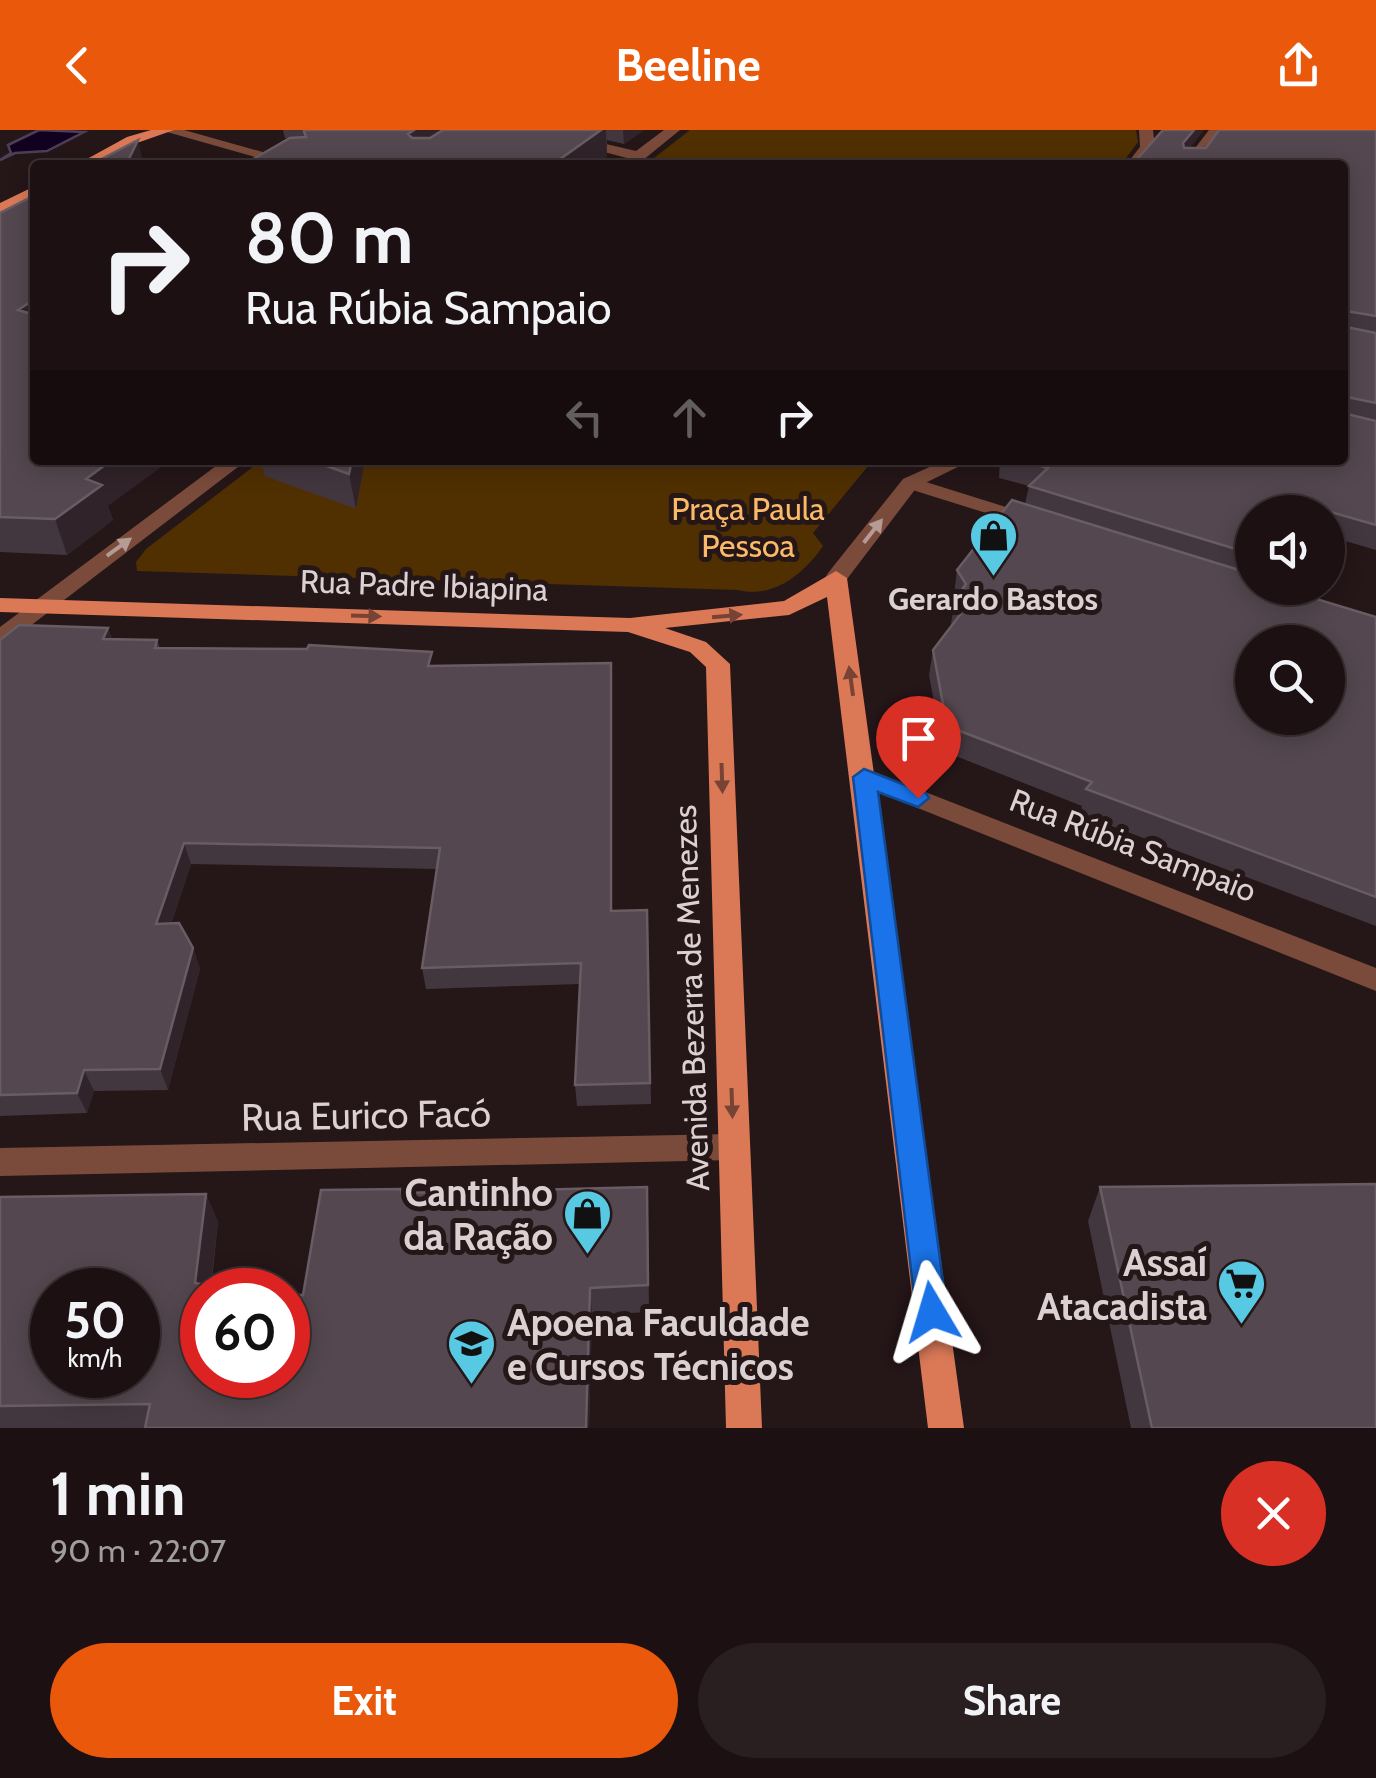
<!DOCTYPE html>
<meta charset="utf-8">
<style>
body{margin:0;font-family:Cabin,sans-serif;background:#291e20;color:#f1f3f6;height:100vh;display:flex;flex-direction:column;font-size:38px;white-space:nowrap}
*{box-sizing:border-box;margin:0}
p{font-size:32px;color:#a09d9f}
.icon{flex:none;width:55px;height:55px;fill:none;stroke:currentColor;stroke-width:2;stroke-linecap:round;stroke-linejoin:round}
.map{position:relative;height:1298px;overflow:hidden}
.panel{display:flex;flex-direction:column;background:#1c1012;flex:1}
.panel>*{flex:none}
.top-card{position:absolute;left:30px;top:30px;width:1318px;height:305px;border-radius:10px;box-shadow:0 5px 25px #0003,0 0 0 2px #3a3032;background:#1c1012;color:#f1f3f6;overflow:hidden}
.tools{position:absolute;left:1235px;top:365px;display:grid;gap:20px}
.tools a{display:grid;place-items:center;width:110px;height:110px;border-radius:50%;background:#1c1012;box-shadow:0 5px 25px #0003,0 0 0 2px #3a3032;font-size:50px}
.speed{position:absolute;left:30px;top:1138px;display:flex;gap:20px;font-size:50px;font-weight:700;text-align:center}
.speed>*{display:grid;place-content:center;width:130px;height:130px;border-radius:50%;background:#1c1012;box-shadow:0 5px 25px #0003,0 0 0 2px #3a3032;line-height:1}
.speed small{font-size:25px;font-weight:400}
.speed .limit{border:15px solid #d22;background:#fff;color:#111}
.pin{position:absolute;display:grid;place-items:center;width:85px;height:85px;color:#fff;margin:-102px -42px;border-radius:50% 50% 50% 0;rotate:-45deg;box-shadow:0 0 10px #0007}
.pin .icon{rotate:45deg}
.me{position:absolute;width:110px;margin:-55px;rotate:353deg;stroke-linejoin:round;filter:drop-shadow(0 0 8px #0008)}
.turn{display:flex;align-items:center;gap:35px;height:210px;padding:0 50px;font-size:45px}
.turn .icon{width:130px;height:130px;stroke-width:2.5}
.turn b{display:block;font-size:70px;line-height:85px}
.lanes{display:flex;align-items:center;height:95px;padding:0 50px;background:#0003;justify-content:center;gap:50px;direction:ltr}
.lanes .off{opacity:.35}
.round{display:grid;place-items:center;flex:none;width:105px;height:105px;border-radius:52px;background:#291e20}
.head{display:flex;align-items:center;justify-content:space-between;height:170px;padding:0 50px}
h1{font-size:60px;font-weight:700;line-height:75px}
.button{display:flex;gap:20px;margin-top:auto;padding:20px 50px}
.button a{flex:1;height:115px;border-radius:60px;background:#ea580c;color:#fff;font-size:40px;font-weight:700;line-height:115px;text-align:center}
.button a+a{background:#291e20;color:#f1f3f6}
header{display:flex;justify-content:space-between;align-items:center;height:130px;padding:0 50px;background:#ea580c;color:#fff;font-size:45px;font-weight:700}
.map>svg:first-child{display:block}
.green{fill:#503000}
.water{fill:#120021;stroke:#4e3e56;stroke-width:2.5}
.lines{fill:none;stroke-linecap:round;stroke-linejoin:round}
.minor{fill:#7a4b3b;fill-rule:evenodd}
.tertiary{fill:#7a4b3b;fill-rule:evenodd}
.primary{fill:#db7957;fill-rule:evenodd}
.wall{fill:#43373f}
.shaded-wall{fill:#302329}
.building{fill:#54474f;stroke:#695c63;stroke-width:2.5;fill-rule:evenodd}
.oneway{fill:#b49b96}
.oneway2{fill:#774334}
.route{fill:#1a73e8;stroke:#114b97;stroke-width:2.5}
.labels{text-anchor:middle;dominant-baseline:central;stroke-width:10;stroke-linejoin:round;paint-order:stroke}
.park-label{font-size:32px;fill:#fbba68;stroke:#251618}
.street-label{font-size:32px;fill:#dbd0d2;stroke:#251618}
.poi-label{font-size:32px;font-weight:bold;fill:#dbd0d2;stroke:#251618}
.near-street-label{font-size:38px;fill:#dbd0d2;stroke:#251618}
.near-poi-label{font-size:38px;font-weight:bold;fill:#dbd0d2;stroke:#251618;text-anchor:end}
</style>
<header><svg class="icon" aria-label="back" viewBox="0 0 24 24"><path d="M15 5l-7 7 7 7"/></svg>Beeline<svg class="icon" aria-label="share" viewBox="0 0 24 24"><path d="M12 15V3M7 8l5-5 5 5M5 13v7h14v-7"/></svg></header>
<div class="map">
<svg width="1376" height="1298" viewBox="0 0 1376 1298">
<rect width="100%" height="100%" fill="#251618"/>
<path class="green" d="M690,0h446l2,12 -17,23h-476z
M262,330h611l-60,73 10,13c-19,28 -50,53 -85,44l-601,-19 -1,-9 10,-13z"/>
<path class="water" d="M39,0l45,2 -37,19 -32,2 -15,7 11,-7 -3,-8z"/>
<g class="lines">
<path class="minor" d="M160,0h24l125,35h-26z
M520,0h26l90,21 28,-21h16l-43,35h-18l8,-7z
M224,330h23l-239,183 -8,2v-18z
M910,347l131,41 3,4 -10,6 -131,-41v-8z
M864,638l512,200v23l-521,-208 -3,-6 3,-6z
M733,1004l11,3 4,10 -4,10 -11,3 -733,16v-28z"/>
<path class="tertiary" d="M1139,0h14l2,17 -13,18h-16l14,-18z
M1209,0h15l-26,35h-16z
M945,330h27l-55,27 -73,96h-16l-3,-5 3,-5 75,-94z"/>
<path class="primary" d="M151,0h23l-37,13 -41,22h-20l51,-28z
M35,56v11l-35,17v-11z
M836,441l11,7 117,850h-36l-101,-831 -38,18 -124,13 41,14 24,22 32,764h-36l-20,-761 -16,-15 -62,-20 -628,-20v-14l630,20 154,-17z"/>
</g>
<path class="wall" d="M283,0h361l-20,14 -17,-4v17l-318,-18 -4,-1z
M1376,0v420l-48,-14v-24h-76v76l124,29v309l-296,-112 2,-8 -139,-55 -14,-76 4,-25 19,-26h-1l4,-26 -1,-3 3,-25 68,-66 4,-18 -30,-8 1,-18h342v-295l-152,-17z
M0,83l35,247 73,46 5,14 -46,35 -67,-3z
M260,330h105l-9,49 -91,-33z
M108,498l4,11 45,1 3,8 274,18 178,18v227l35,-1 4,194 -74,2 -2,-21 5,-101 -154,5 -4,-21 15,-99 -246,-5 -20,60 22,24 7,21 -32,121 -74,1 -7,22 -87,3v-476z
M1100,1057l276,241h-245l-43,-207z
M401,1059l1,4 246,22 1,97 -57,3 -3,113h-589v-231l206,-3 12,28 -16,153 101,-80z"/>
<path class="shaded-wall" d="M414,0h47l-49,35 -4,-31z
M601,0h5l1,27 -11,8h-40v-3z
M623,0h21l-20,14z
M1194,0h10l-25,33 4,-20z
M138,10l6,25h-18z
M35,169v40l-17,-29z
M112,330h59l-63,46 5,14 -46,35 -12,-36 31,-40z
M352,330h13l-9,49 -7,-35z
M108,498l7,22 -12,-11z
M611,533l1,21v248l-1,-21z
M184,713l7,21 -27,81 -8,-21z
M193,818l7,21 -32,121 -8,-21z
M84,940l10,21 -7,22 -10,-20z
M206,1064l12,28 -8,68 -15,-7z
M590,1158l2,27 -3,113h-3z"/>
<path class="building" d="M305,0h109l-6,4 4,4h18l13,-8h158l-45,32 11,3h-324l47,-27 16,-1 -2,-6z
M1163,0h31l-11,13 1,5h22l13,-18h157v186l-30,-5v16l30,6v70l-29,-6v17l29,7v104l-80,-23 -5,10h-39v42l-223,-68 19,-18 -28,-8h322v-295h-210z
M138,10l-12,25h-36z
M35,65v104l-17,11 17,5v145h77l-26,19 16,6 -47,34 -55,-2v-304z
M310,330h42l-3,14z
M1012,370l240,74v14h28l96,29v280l-290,-108 6,-7 -145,-56 -14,-76 36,-47 -14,-4 11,-15 -9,-14zM1252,512h76v76h-76z
M19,495l89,3 -5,11 54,1 -2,8 152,1 2,-4 123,7 -4,14 183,-3v248l36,-1 3,173 -75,2 6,-122 -159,5 18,-120 -256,-5 -28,81 23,-1 14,25 -33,121 -76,1 -7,23 -77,2v-455z
M1376,1054v244h-224l-52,-241z
M647,1057l1,98 -58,3 -4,140h-441l5,-24 -150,2v-209l206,-3 -11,89 38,7h-31v85h86v-80h15l18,-105 80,-1v4zM52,1160h86v85h-86z"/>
<defs><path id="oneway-solid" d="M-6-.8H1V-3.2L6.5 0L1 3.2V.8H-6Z" transform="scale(2.5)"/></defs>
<g class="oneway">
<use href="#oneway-solid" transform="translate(873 401) rotate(-52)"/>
<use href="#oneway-solid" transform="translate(119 417) rotate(-36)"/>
</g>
<g class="oneway2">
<use href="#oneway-solid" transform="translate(366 486) rotate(2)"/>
<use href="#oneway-solid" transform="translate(727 486) rotate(-5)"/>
<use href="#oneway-solid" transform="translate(851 551) rotate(-98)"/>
<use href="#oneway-solid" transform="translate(722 648) rotate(88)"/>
<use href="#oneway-solid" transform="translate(732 973) rotate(88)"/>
</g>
<path class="route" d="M864,639l62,24 3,5 -11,9 -40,-15 69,520 -5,10 -10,4 -11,-4 -5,-10 -63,-535z"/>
<defs>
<symbol id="shop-pin" viewBox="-11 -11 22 30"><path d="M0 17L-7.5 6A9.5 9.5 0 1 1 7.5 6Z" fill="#57c9e2" stroke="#251618"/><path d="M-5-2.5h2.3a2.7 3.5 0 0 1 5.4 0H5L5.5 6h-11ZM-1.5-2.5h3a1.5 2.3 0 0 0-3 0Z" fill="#111"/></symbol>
<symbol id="supermarket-pin" viewBox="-11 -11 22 30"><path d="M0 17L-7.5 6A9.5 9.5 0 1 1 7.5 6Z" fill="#57c9e2" stroke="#251618"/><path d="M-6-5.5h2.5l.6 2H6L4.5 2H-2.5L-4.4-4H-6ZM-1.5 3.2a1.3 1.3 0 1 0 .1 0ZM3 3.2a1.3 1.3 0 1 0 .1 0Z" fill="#111"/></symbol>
<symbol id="university-pin" viewBox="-11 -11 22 30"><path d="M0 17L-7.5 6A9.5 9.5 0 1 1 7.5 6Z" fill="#57c9e2" stroke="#251618"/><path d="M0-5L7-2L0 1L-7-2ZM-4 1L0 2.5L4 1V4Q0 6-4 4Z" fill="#111"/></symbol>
</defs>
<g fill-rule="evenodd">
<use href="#shop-pin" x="966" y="378" width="55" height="75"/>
<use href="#shop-pin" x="560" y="1056" width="55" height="75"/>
<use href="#supermarket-pin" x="1214" y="1126" width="55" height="75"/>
<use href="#university-pin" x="444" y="1186" width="55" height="75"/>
</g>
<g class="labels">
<g class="park-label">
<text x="748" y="378">Praça Paula<tspan x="748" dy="37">Pessoa</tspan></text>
</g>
<g class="street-label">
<text transform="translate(424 455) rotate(2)">Rua Padre Ibiapina</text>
<text transform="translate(1133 715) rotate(21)">Rua Rúbia Sampaio</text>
<text transform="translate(691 868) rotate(-92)">Avenida Bezerra de Menezes</text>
</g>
<g class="poi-label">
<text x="993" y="468">Gerardo Bastos</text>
</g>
<g class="near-street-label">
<text transform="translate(366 985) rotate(-1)">Rua Eurico Facó</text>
</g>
<g class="near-poi-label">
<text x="553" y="1062">Cantinho<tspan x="553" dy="44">da Ração</tspan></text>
<text x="1207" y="1132">Assaí<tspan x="1207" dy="44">Atacadista</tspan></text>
<text x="507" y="1192" text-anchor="start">Apoena Faculdade<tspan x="507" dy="44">e Cursos Técnicos</tspan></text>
</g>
</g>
</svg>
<div class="tools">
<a><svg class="icon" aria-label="sound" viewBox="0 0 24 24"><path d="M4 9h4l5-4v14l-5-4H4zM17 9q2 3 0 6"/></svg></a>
<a><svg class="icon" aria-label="search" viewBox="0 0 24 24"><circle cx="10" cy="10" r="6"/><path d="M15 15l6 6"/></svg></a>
</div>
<div class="speed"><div>50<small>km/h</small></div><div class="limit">60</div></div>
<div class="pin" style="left:918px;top:668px;background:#d93025"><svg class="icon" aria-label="arrive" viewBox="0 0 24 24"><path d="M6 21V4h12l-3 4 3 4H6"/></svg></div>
<svg class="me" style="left:932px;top:1182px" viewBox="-20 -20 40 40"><path d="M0-17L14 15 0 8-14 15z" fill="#1a73e8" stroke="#fff" stroke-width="4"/></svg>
<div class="top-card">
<div class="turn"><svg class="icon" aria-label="right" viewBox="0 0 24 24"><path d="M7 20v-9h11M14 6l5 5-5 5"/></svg><div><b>80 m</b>Rua Rúbia Sampaio</div></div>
<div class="lanes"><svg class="icon off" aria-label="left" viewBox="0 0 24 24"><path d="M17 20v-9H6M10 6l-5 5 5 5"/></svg><svg class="icon off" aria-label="ahead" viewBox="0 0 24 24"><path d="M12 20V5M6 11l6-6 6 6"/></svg><svg class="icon" aria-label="right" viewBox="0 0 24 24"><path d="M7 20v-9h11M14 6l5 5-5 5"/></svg></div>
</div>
</div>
<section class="panel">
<div class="head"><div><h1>1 min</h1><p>90 m · 22:07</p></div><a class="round" style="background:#d93025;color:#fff"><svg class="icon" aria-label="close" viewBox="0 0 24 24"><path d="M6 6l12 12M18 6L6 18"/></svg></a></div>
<div class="button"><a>Exit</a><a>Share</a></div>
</section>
